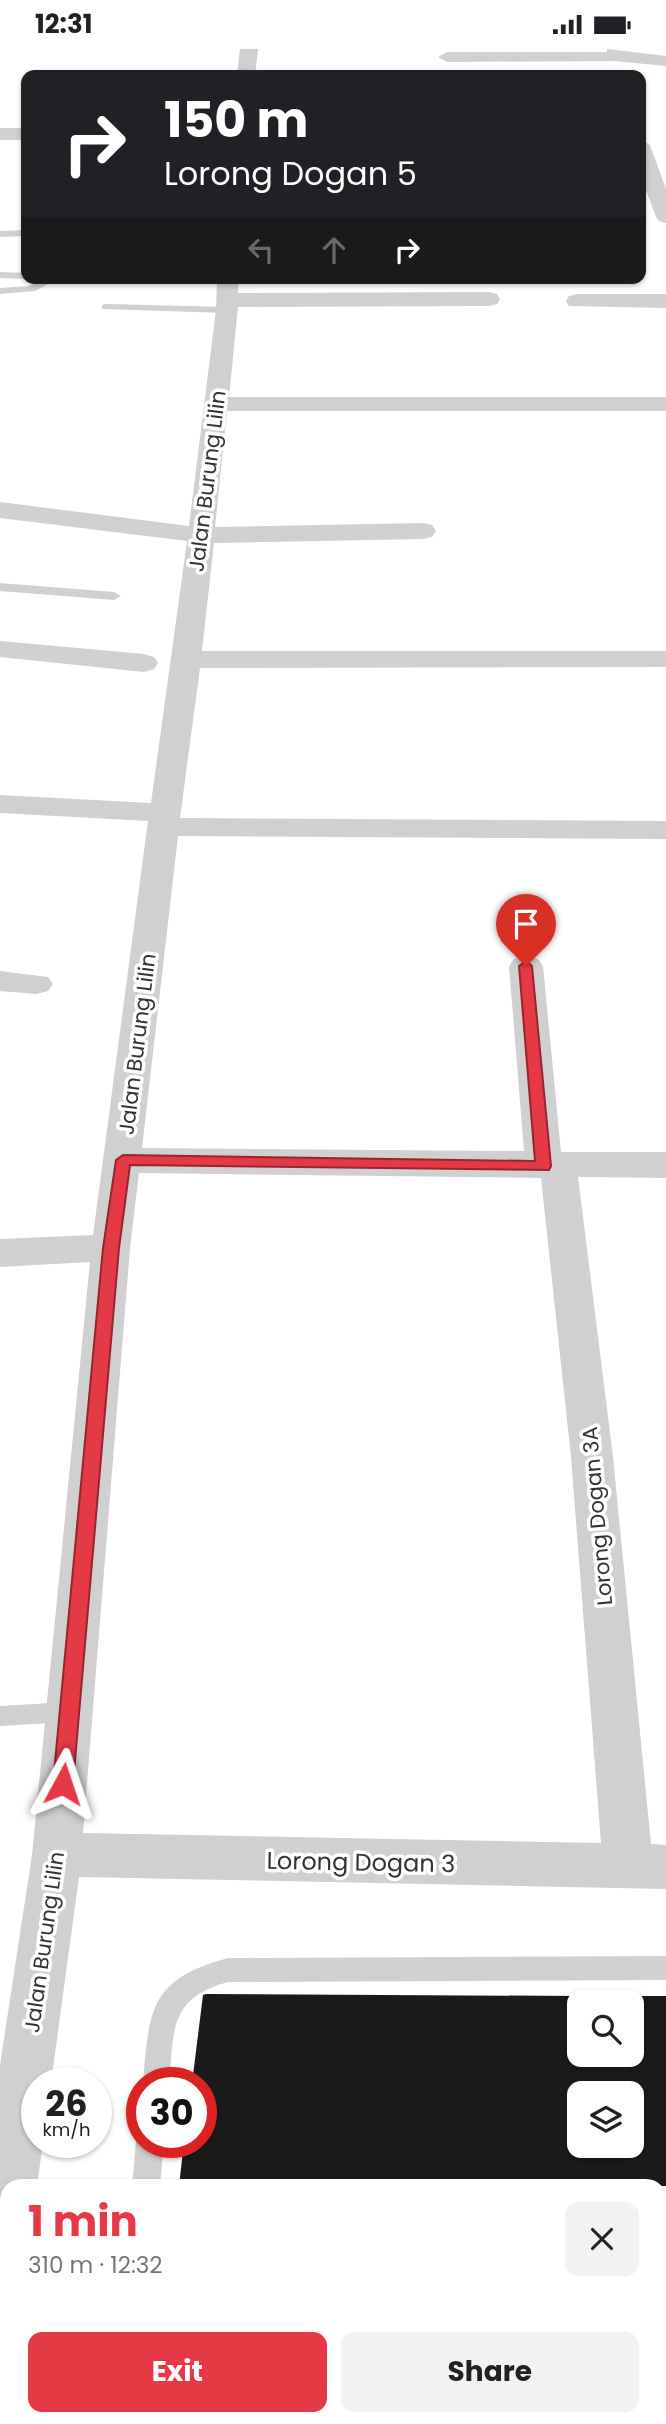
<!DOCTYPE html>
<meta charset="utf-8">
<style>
body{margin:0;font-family:Poppins,sans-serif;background:#f2f2f2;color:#202124;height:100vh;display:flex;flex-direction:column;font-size:26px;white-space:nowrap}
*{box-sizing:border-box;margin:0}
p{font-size:23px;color:#757577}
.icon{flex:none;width:38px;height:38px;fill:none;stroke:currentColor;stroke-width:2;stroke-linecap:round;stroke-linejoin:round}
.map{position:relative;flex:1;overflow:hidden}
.panel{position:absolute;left:0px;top:2130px;width:667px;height:247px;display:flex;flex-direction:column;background:#fff;border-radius:21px 21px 0 0;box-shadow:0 2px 5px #0004}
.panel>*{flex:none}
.hud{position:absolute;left:21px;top:21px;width:625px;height:214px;border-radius:14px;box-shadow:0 2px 5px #0004;background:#202124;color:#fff;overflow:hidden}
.fabs{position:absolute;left:567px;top:1941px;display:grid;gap:14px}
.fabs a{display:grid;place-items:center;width:77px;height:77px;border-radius:14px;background:#fff;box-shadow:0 2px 5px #0004;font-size:35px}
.speed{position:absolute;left:21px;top:2018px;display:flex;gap:14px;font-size:35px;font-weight:700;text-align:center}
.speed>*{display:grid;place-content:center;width:91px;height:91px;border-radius:50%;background:#fff;box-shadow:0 2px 5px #0004;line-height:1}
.speed small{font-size:18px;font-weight:400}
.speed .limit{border:10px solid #d22;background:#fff;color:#111}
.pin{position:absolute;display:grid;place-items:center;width:60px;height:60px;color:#fff;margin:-72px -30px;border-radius:50% 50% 50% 0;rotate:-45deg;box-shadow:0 0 7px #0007}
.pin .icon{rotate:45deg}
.me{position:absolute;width:77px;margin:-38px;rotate:5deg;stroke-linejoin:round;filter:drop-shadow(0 0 5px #0008)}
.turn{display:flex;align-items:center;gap:24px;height:147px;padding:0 28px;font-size:32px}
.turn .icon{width:91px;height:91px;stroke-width:2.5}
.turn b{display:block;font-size:49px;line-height:60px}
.lanes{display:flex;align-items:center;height:66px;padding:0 28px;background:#0003;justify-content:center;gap:35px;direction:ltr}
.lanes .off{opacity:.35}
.round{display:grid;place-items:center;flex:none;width:74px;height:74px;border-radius:14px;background:#f2f2f2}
.headline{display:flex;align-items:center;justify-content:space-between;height:119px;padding:0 28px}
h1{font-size:42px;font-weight:700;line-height:52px;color:#e63946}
.action{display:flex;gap:14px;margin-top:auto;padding:14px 28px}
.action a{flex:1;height:80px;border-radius:14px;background:#e63946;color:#fff;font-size:28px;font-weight:700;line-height:80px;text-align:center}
.action a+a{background:#f2f2f2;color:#202124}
.status{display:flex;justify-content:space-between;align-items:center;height:49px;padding:0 35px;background:#fff;direction:ltr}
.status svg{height:19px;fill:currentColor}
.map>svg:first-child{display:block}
.building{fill:#1a1a1a;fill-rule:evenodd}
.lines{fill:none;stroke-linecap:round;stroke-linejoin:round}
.service{fill:#d0d0d0;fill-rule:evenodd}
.minor{fill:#d0d0d0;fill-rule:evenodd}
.route{fill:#e63946;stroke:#96252e;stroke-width:2}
.labels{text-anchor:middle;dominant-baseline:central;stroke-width:7;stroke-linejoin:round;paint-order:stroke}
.street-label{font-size:21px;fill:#333;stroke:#fff}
.near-street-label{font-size:24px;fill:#333;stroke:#fff}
</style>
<div class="status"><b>12:31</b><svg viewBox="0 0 49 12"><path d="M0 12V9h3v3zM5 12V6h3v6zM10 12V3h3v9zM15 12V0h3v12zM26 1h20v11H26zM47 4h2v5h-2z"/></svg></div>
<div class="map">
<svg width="666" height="2375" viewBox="0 0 666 2375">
<rect width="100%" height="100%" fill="#fff"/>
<path class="building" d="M206,1945l373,2v59h53v-59h34v190h-487l5,-44h17v-59h-9l11,-88zM579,2044h53v52h-53z"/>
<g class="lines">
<path class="service" d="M26,181v6l-26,1v-6z
M0,223l26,1v5h4l-4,1 -26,-1z
M46,229h14l-25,13 -35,3v-6l29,-2z
M106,255l121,3 6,3 -6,3 -125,-4v-4z
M0,534l114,9 7,4 -7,4 -114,-9z
M69,1653l8,3 4,7 -4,7 -8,3 -69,4v-20z
M666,1907v24l-438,2c-59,16 -54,48 -59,101h-26c6,-74 7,-104 85,-125z
M142,2083v10h22l-4,44h-28l4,-44z
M0,2221h7v28h-7z
M0,2264h7v28h-7z
M111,2370h30v5h-30z"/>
<path class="minor" d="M240,0h18l-3,26h-18z
M607,0l59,7v10l-52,-5 -167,1 -9,-5 9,-5h160z
M0,79h26v12h-26z
M640,90l10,6 16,44v34l-7,-2 -3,-4 -16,-43z
M217,229h22l-1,15 251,-1 8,2 3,5 -3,5 -8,2 -251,1 -9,90h437v14h-439l-12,116 208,-4 9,2 4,6 -4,6 -9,2 -209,4 -12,108h464v16l-466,1 -20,150 486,3v18l-488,-3 -36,312 382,3 -15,-185 5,-7 12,-3 12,3 5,7 18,186h105v26l-88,-1 35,280 38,387 15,1v44l-587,-12 -28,206h-14v59h6l-6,44h-30v88l-7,3v-212l32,-210 58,-593 -90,5v-28l93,-4 55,-414 -148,-8v-18l151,8 36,-262 -187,-23v-16l189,24 27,-216zM139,1124l402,5 30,279 30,386 -518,-10 47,-585z
M577,245h89v14l-97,-2 -3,-5 3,-5z
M0,592l144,13 10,3 4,6 -4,6 -10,3 -144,-15z
M0,922l48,6 5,7 -5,7 -12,3 -36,-3z"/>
</g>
<path class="route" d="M526,912l6,5 19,200 -2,4 -419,-5 -11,83 -46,536 -3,6 -7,2 -7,-2 -3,-6 50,-536 13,-88 7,-5 412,6 -16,-195z"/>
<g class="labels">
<g class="street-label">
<text transform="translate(207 432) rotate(-83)">Jalan Burung Lilin</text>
<text transform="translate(137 995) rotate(-83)">Jalan Burung Lilin</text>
<text transform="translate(597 1467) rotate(-95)">Lorong Dogan 3A</text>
<text transform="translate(44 1893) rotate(-82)">Jalan Burung Lilin</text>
</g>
<g class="near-street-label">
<text transform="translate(361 1813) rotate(1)">Lorong Dogan 3</text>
</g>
</g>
</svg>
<div class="fabs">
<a><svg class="icon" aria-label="search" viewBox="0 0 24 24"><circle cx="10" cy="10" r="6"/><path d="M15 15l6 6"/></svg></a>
<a><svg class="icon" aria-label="layers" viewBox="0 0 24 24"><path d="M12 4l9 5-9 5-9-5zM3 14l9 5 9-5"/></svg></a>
</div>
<div class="speed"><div>26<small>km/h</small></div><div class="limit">30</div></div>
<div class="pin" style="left:526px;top:917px;background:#d93025"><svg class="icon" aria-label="arrive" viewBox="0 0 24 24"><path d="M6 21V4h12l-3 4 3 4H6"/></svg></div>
<svg class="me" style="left:63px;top:1735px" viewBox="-20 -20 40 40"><path d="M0-17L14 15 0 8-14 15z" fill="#e63946" stroke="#fff" stroke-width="4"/></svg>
<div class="hud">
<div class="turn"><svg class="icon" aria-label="right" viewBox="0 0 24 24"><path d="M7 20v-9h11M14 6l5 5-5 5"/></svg><div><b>150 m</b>Lorong Dogan 5</div></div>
<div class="lanes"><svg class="icon off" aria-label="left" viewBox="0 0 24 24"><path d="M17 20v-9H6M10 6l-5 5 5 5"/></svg><svg class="icon off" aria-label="ahead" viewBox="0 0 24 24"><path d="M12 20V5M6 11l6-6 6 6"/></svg><svg class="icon" aria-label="right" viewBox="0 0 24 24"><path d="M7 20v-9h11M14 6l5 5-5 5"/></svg></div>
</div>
<section class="panel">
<div class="headline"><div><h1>1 min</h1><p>310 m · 12:32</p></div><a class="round"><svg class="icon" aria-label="close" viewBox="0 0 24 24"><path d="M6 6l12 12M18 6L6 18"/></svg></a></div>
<div class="action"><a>Exit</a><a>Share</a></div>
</section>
</div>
